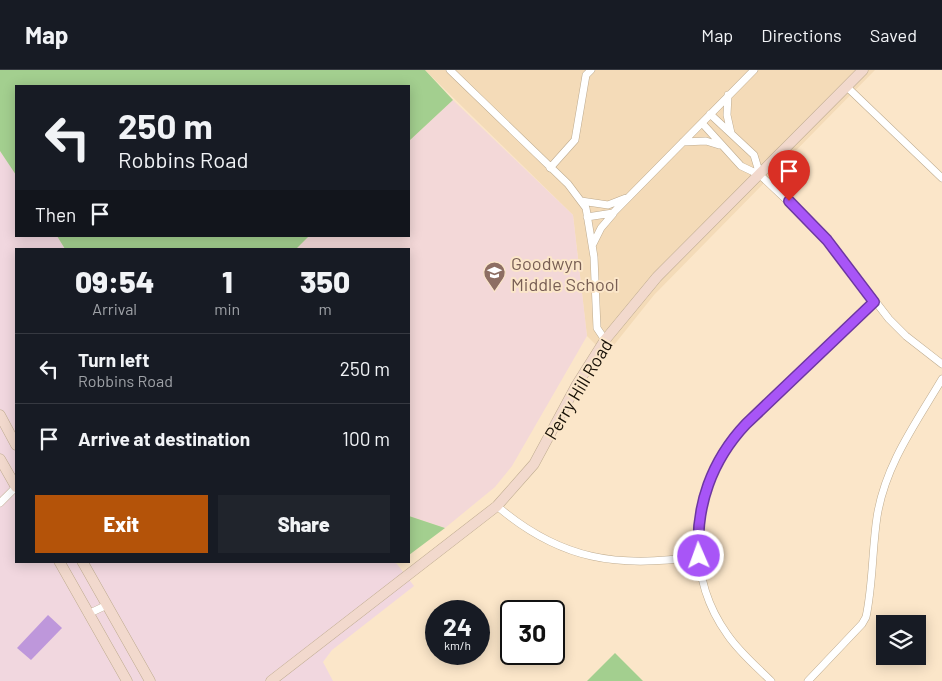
<!DOCTYPE html>
<style>
body{margin:0;font-family:Barlow,sans-serif;background:#20242c;color:#f1f3f6;height:100vh;display:flex;flex-direction:column;font-size:19px;white-space:nowrap}
*{box-sizing:border-box;margin:0}
p{font-size:16px;color:#9ea1a6}
.icon{flex:none;width:28px;height:28px;fill:none;stroke:currentColor;stroke-width:2;stroke-linecap:round;stroke-linejoin:round}
.map{position:relative;flex:1;overflow:hidden}
.sheet{position:absolute;left:15px;top:178px;width:395px;height:315px;display:flex;flex-direction:column;background:#171b24;border-radius:0px;box-shadow:0 2px 12px #0003}
.sheet>*{flex:none}
.banner{position:absolute;left:15px;top:15px;width:395px;height:152px;border-radius:0px;box-shadow:0 2px 12px #0003;background:#171b24;color:#f1f3f6;overflow:hidden}
.buttons{position:absolute;left:876px;top:545px;display:grid;gap:10px}
.buttons a{display:grid;place-items:center;width:50px;height:50px;border-radius:0px;background:#171b24;box-shadow:0 2px 12px #0003;font-size:25px}
.speed{position:absolute;left:425px;top:530px;display:flex;gap:10px;font-size:25px;font-weight:700;text-align:center}
.speed>*{display:grid;place-content:center;width:65px;height:65px;border-radius:50%;background:#171b24;box-shadow:0 2px 12px #0003;line-height:1}
.speed small{font-size:12px;font-weight:400}
.speed .limit{border:2px solid #111;border-radius:8px;background:#fff;color:#111}
.pin{position:absolute;display:grid;place-items:center;width:42px;height:42px;color:#fff;margin:-51px -21px;border-radius:50% 50% 50% 0;rotate:-45deg;box-shadow:0 0 5px #0007}
.pin .icon{rotate:45deg}
.me{position:absolute;width:55px;margin:-28px;rotate:358deg;stroke-linejoin:round;filter:drop-shadow(0 0 4px #0008)}
.turn{display:flex;align-items:center;gap:18px;height:105px;padding:0 20px;font-size:22px}
.turn .icon{width:65px;height:65px;stroke-width:2.5}
.turn b{display:block;font-size:35px;line-height:42px}
.then{display:flex;align-items:center;height:48px;padding:0 20px;background:#0003;gap:10px;font-size:19px}
.eta{display:flex;justify-content:space-evenly;align-items:center;height:85px;text-align:center}
.eta b{font-size:30px;font-weight:800;line-height:35px}
.primary-button{display:flex;gap:10px;margin-top:auto;padding:10px 20px}
.primary-button a{flex:1;height:58px;border-radius:0px;background:#b45309;color:#fff;font-size:20px;font-weight:800;line-height:58px;text-align:center}
.primary-button a+a{background:#20242c;color:#f1f3f6}
ul{padding:0;list-style:none}
li{display:flex;align-items:center;gap:15px;height:70px;padding:0 20px;border-top:1px solid #363941}
li div{flex:1}
li b{display:block;font-size:19px}
li em{font-style:normal}
header{display:flex;align-items:center;gap:30px;box-sizing:border-box;height:70px;padding:0 25px;background:#171b24;border-bottom:1px solid #363941}
header strong{font-size:24px}
nav{display:flex;gap:28px;margin-inline-start:auto;font-size:18px}
.map>svg:first-child{display:block}
.commercial{fill:#f1d7df}
.built{fill:#f4dbb8}
.education{fill:#f3d8d8}
.green{fill:#a3cf8f}
.building{fill:#be97db}
.lines{fill:none;stroke-linecap:round;stroke-linejoin:round}
.minor-casing{stroke:#beab8f;stroke-width:8}
.secondary-casing{stroke:#beab8f;stroke-width:11}
.minor{stroke:#fff;stroke-width:7}
.secondary{stroke:#f2d9cd;stroke-width:10}
.route-casing{stroke:#6d37a1;stroke-width:12}
.route{stroke:#a855f7;stroke-width:9}
.labels{text-anchor:middle;dominant-baseline:central;stroke-width:4;stroke-linejoin:round;paint-order:stroke}
.education-label{font-size:18px;fill:#785e54;stroke:#fbe6c9;text-anchor:start}
.street-label{font-size:18px;fill:#171006;stroke:#fbe6c9}
</style>
<header>
<strong>Map</strong>
<nav><a>Map</a><a>Directions</a><a>Saved</a></nav>
</header>
<div class="map">
<svg width="942" height="611" viewBox="0 0 942 611">
<rect width="100%" height="100%" fill="#fbe6c9"/>
<path class="commercial" d="M0,81l16,24v61h41l8,13h-49v312h376l5,3 17,22 -82,64 -9,12 10,19h-333z"/>
<path class="built" d="M425,0h450l-221,225 -48,60 -19,-19 -14,-121z"/>
<path class="education" d="M453,30l120,115 14,121 -75,130 -17,21 -50,41 -36,-12v-267h-113l13,-13h100v-95z"/>
<path class="green" d="M0,0h425l28,30 -44,41v-55h-393v89l-16,-24z
M57,166h252l-13,13h-231z
M409,446l36,12 -36,27z
M615,583l28,28h-56z"/>
<path class="building" d="M48,545l14,13 -31,32 -14,-12z"/>
<g class="lines">
<defs>
<path id="minor" d="M450,0l118,114 18,24 8,49 3,71 8,12
M847,17l95,91
M728,25l-1,20 4,18
M710,44l44,41 6,20
M702,53l39,43 19,9 49,46 32,36 48,62 17,17 36,28
M683,72l23,-1 13,4
M550,98l25,-28 11,-65 5,-5
M581,131l27,4 18,-7
M587,147l26,-4 141,-143
M593,174l8,-16 12,-14
M0,433l16,-16
M497,436c63,54 122,63 202,50
M88,544l19,-9
M771,611c-15,-15 -32,-29 -44,-47 -40,-56 -37,-133 1,-189 15,-22 36,-39 55,-57 30,-29 60,-58 91,-87
M808,611l54,-57 4,-7c7,-33 6,-67 11,-100 8,-52 39,-94 65,-138"/>
<path id="secondary" d="M0,345l16,30
M0,389l16,28
M59,491l68,120
M82,491l68,120
M271,611l226,-175 37,-42 42,-78 29,-46 52,-63 206,-207"/>
</defs>
<use href="#minor" class="minor-casing"/>
<use href="#secondary" class="secondary-casing"/>
<use href="#minor" class="minor"/>
<use href="#secondary" class="secondary"/>
</g>
<g class="lines">
<defs>
<path id="route" d="M699,486c-4,-50 13,-96 47,-132l128,-122 -47,-62 -38,-39"/>
</defs>
<use href="#route" class="route-casing"/>
<use href="#route" class="route"/>
</g>
<defs>
<symbol id="school-pin" viewBox="-11 -11 22 30"><path d="M0 17L-7.5 6A9.5 9.5 0 1 1 7.5 6Z" fill="#8d6e63" stroke="#fbe6c9"/><path d="M0-5L7-2L0 1L-7-2ZM-4 1L0 2.5L4 1V4Q0 6-4 4Z" fill="#fff"/></symbol>
</defs>
<g fill-rule="evenodd">
<use href="#school-pin" x="482" y="190" width="25" height="34"/>
</g>
<g class="labels">
<g class="education-label">
<text x="511" y="193">Goodwyn<tspan x="511" dy="21">Middle School</tspan></text>
</g>
<g class="street-label">
<text transform="translate(578 319) rotate(-59)">Perry Hill Road</text>
</g>
</g>
</svg>
<div class="buttons">
<a><svg class="icon" aria-label="layers" viewBox="0 0 24 24"><path d="M12 4l9 5-9 5-9-5zM3 14l9 5 9-5"/></svg></a>
</div>
<div class="speed"><div>24<small>km/h</small></div><div class="limit">30</div></div>
<div class="pin" style="left:789px;top:131px;background:#d93025"><svg class="icon" aria-label="arrive" viewBox="0 0 24 24"><path d="M6 21V4h12l-3 4 3 4H6"/></svg></div>
<svg class="me" style="left:699px;top:486px" viewBox="-20 -20 40 40"><circle r="17" fill="#a855f7" stroke="#fff" stroke-width="3"/><path d="M0-11L8 9 0 5-8 9z" fill="#fff"/></svg>
<div class="banner">
<div class="turn"><svg class="icon" aria-label="left" viewBox="0 0 24 24"><path d="M17 20v-9H6M10 6l-5 5 5 5"/></svg><div><b>250 m</b>Robbins Road</div></div>
<div class="then">Then<svg class="icon" aria-label="arrive" viewBox="0 0 24 24"><path d="M6 21V4h12l-3 4 3 4H6"/></svg></div>
</div>
<section class="sheet">
<div class="eta">
<div><b>09:54</b><p>Arrival</p></div>
<div><b>1</b><p>min</p></div>
<div><b>350</b><p>m</p></div>
</div>
<ul>
<li><svg class="icon" aria-label="left" viewBox="0 0 24 24"><path d="M17 20v-9H6M10 6l-5 5 5 5"/></svg><div><b>Turn left</b><p>Robbins Road</p></div><em>250 m</em></li>
<li><svg class="icon" aria-label="arrive" viewBox="0 0 24 24"><path d="M6 21V4h12l-3 4 3 4H6"/></svg><div><b>Arrive at destination</b></div><em>100 m</em></li>
</ul>
<div class="primary-button"><a>Exit</a><a>Share</a></div>
</section>
</div>
